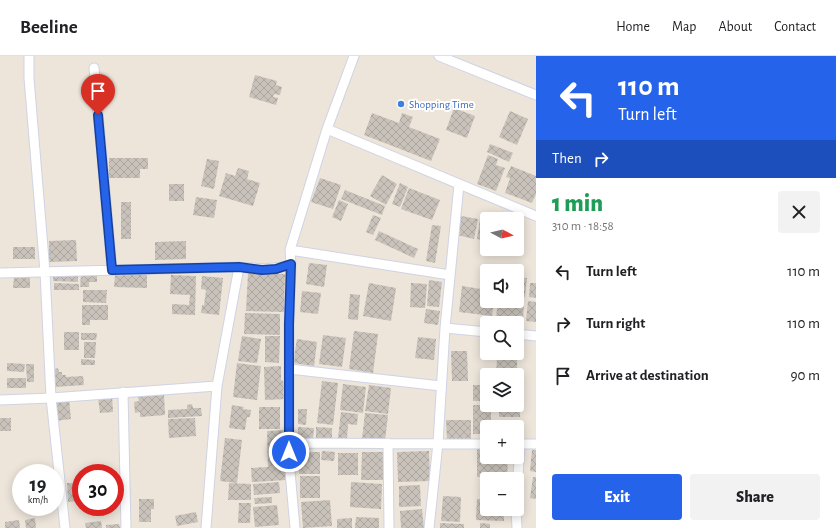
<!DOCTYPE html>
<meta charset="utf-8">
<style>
body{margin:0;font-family:"Alegreya Sans",sans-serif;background:#f2f2f2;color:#202124;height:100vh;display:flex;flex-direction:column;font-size:15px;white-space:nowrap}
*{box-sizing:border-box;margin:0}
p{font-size:13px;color:#757577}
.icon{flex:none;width:22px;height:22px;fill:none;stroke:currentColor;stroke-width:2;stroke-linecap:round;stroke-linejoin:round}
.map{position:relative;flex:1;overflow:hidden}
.side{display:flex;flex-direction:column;background:#fff;width:300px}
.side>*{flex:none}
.hud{background:#2563eb;color:#fff;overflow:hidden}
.needle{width:26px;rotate:97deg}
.buttons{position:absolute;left:480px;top:156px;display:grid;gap:8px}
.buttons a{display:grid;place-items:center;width:44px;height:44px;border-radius:4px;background:#fff;box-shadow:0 2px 10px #0003;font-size:20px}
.speed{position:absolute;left:12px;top:408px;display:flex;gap:8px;font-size:20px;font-weight:700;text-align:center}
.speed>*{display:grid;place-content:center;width:52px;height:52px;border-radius:50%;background:#fff;box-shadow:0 2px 10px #0003;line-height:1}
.speed small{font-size:10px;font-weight:400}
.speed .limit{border:6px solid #d22;background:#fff;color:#111}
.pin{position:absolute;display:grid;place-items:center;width:34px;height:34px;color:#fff;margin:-41px -17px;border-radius:50% 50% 50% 0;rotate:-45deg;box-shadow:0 0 4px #0007}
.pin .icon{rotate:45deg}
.me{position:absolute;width:44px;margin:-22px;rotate:0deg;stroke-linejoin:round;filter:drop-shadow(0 0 3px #0008)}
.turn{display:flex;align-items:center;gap:14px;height:84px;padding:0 16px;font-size:18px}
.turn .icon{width:52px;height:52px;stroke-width:2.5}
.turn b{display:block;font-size:28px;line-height:34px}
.then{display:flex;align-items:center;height:38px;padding:0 16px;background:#0003;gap:8px;font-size:15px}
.round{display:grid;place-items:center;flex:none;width:42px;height:42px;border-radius:4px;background:#f2f2f2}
.summary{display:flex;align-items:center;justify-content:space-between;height:68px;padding:0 16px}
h1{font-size:24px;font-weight:800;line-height:30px;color:#1e9e55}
.action{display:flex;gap:8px;margin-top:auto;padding:8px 16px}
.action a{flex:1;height:46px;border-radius:4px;background:#2563eb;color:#fff;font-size:16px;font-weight:800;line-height:46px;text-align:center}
.action a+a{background:#f2f2f2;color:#202124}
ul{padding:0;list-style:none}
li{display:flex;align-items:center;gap:12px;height:52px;padding:0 16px}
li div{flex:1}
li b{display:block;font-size:15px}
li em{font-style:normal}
header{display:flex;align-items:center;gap:24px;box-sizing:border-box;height:56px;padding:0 20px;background:#fff;border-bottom:1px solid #e0e0e0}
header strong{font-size:19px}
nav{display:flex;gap:22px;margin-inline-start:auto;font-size:14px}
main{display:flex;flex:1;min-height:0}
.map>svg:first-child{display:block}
.building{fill:url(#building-cross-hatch)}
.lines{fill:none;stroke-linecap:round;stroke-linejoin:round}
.minor-casing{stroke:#cfd3e4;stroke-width:11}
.minor{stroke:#fff;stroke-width:9}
.route-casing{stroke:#184099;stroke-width:10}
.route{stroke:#2563eb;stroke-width:7}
.shop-dot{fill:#3f7fe0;stroke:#fff;stroke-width:1.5}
.labels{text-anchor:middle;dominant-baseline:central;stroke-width:4;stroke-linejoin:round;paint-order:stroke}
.shop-label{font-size:11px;fill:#366cbe;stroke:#fff;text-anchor:start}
</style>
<header>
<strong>Beeline</strong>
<nav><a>Home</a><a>Map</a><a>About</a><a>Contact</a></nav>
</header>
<main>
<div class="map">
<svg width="536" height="472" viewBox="0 0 536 472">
<defs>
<pattern id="building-cross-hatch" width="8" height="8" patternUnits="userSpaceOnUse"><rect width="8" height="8" fill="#c8c2ba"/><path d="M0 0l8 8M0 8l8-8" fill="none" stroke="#aca7a0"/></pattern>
</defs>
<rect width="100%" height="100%" fill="#ede5da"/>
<path class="building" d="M255,19l22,6 -1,4 6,2 -2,8 -6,-1 -1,3 5,1 -2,7 -27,-8z
M454,52l21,8 -8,22 -21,-8z
M510,55l18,8 -11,26 -18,-8z
M372,57l27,10 3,-10 11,4 -4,10 31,12 -9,22 -67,-26z
M490,88l23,9 -4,9 -22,-10z
M488,99l10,4 -2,6 9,3 -9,23 -19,-7z
M109,102h39v11h-8v9h-31z
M207,103l12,2 -5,28 -13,-3z
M511,110l25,10v18l-4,9 -27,-10 5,-15 -4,-1z
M238,112l11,3 -2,8 13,4 -7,23 -34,-10 7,-23 9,3z
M382,119l15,9 -11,21 -16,-9z
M320,122l21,7 -8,24 -22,-7z
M400,127l8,4 -8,20 -8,-3z
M169,128h15v17h-15z
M409,132l31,12 -8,20 -31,-11z
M345,134l40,16 -3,9 -41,-16z
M196,141l21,3 -3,18 -21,-3z
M339,144l9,4 -7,17 -9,-4z
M121,146h10v37h-10z
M373,159l8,3 -8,17 -7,-3z
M461,160l17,3 -4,20 -17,-4z
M480,163l7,1v21l-10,-2z
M432,169l9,1 -6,37 -9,-2z
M379,175l39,18 -4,9 -39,-18z
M76,184l1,21 -28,1v-21z
M186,185v18l-31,1v-18z
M13,191h22v12h-22z
M309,207l18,2 -3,22 -18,-3z
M131,216h10v3h6v13l-33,-1 1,-12h16z
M248,217l37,1 -1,38 -38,-1z
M81,218l16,1v7h-8v5h-9z
M53,219l25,1v6l-25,-1z
M171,219l25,1 -1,39 -23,-1v-10l17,1 1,-10 -20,-1z
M202,220l21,2 -4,37 -18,-2 1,-8h2l2,-15 -5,-1z
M14,221h16v11h-17z
M517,221l10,1 -2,19 -8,-1z
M429,224l13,2 -3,25 -12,-1z
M54,227l25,1v6h-25z
M369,227l27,5 -5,33 -28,-5z
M411,227l16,1 -2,24 -15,-1z
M530,227h6v15l-7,-1z
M462,230l25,4v11h7l-2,15 -33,-4z
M83,234h24l-1,13 -23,-1z
M302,235l19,2 -3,21 -18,-2z
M350,238l10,1 -2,25 -10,-1z
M517,244l7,1 -1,20 -27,-3 2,-17h19z
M528,245l8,1v20l-10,-1z
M82,249h26v15h-18v5h-8z
M426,253l14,2 -2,14 -14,-2z
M245,257l35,1v21l-36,-1z
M354,275l24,3 -5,39 -24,-4z
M64,276h15v18h-15z
M81,277h16l-1,7h-15z
M323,279l23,3 -4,29 -23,-3z
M242,280l19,3 -4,24 -19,-2z
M265,280h15l-1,27 -14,-1z
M418,281l18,2 -2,21 -19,-2z
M297,283l20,3 -3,24 -21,-3z
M84,286h12l-1,16h-11z
M451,295h16l1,30h-16z
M497,301l20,1v17h-21z
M81,303l14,1v5h-14z
M7,307l18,1 -1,8 -17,-1z
M237,307l24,3 -4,34 -24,-3z
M26,308h8v18h-7z
M281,310v14l4,2 1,17 -21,1 -1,-33z
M58,312l1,4h3v3h4v2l17,-1 1,9 -29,2v-18z
M7,322h19v10h-19z
M322,325l16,2 -5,42 -16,-2z
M343,328l23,3 -3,26 -23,-3z
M369,329l22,3 -3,26 -23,-3z
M473,329h14v16h-14z
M517,333h3v28h-21v-12h18z
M164,338l1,21 -25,2v-5l-5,1 -1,-11 5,-1 -1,-5z
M112,340l1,16 -13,1 -2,-15z
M69,343l2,20 -16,2 -2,-20z
M192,348l1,4h8l1,8 -34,2v-8l19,-1v-4z
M232,349l12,2 -1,2 8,1 -1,7h-3l-2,13 -16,-2z
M473,349h18v22h-4v7h-14z
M259,351h21v22h-21z
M298,353h9l-1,16 -8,-1z
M341,356l17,2 -1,11 -9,-1 -1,15 -9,-1z
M365,357l23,2 -3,26 -23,-2z
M0,362h11v13h-11z
M195,362l1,18 -27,2 -1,-19z
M446,364h25v21h-24z
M298,371l16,1 -1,11 -15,-1z
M316,371l16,1v11h-16z
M284,374l2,50 -34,2 -1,-14 17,-1 -1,-36z
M225,382l17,2 -5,43 -17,-2z
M477,392l10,1v8h21l-1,22 -30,-2z
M532,394h4v22l-6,-1z
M322,395l13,1 -1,9 -13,-1z
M429,395l1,30 -32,1 -1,-30z
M299,396h21v22h-21z
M362,396h23l-1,28h-23z
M338,397h20v22h-20z
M300,420h20v22h-20z
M533,421h3v22l-6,-1z
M279,426l1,11 -26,2 -1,-11z
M351,426l31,2 -1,25 -31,-2z
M67,427h9v5l3,1 -2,5 1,7 -10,1z
M229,427l22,1v16h-23z
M115,428h2l1,19h-3z
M420,429l1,21 -22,1v-21z
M443,440l18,1 -1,25 -19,-1z
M272,441v6l-17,1 -1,-6z
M139,443h15v10h-3v13h-12z
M477,443h10v10h17v12l-28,-1z
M330,444l2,26 -29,2 -2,-26z
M239,447h12l-1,20h-12z
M277,449l2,20 -24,2 -2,-20z
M422,453l2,19h-23l-1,-17z
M196,456l2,10 -21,4 -2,-10z
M356,461l23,1v10h-24z
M35,462l1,10h-10l-1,-8z
M352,462v10h-15v-9z
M19,464l1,8h-15v-6z
M101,465l1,7h-16l-1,-5z
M440,467l24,1v4h-24z
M480,467l10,1v4h-10z
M119,468l1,4h-14v-3z"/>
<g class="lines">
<defs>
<path id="minor" d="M29,0v22l16,194 6,126 14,130
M439,0l97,39
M94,12l18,202
M327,73l209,87
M290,194l160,25
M0,217l239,-6c20,2 33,3 52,-2
M445,272l42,4
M517,278l19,2
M289,313l152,17
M123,336l3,136
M0,344l51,-2 166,-12
M289,387l198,1
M388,387l1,85
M517,388h19
M517,436l3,-48
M516,453l1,19
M206,472l11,-142 22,-119
M295,472l-6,-68v-136l2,-59 -1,-15 37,-121 27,-73
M429,472l9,-85 7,-115 14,-144"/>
</defs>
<use href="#minor" class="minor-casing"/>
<use href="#minor" class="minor"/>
</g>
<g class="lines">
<defs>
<path id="route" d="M98,59l14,155 127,-3 23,3 14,-1 15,-5 -2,60v128"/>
</defs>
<use href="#route" class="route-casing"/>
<use href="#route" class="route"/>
</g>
<circle class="shop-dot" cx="401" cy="48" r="4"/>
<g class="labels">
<g class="shop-label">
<text x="409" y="48">Shopping Time</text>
</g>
</g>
</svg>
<div class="buttons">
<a><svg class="needle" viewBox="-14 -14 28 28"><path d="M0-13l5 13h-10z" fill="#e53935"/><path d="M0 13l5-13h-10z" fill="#757577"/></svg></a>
<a><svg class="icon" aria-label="sound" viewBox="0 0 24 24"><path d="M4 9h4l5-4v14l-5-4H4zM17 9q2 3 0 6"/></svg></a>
<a><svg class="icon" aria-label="search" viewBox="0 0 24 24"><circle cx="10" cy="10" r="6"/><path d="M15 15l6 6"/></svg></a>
<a><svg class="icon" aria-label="layers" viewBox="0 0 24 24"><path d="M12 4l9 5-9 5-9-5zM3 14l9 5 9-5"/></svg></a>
<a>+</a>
<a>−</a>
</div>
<div class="speed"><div>19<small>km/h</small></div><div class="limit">30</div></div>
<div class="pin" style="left:98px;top:59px;background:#d93025"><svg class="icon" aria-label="arrive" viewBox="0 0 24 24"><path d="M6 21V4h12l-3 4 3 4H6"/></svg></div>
<svg class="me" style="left:289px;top:396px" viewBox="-20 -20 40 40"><circle r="17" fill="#2563eb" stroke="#fff" stroke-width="3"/><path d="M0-11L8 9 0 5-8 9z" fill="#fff"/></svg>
</div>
<section class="side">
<div class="hud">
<div class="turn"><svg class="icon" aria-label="left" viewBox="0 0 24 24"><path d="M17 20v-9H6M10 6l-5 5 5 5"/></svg><div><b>110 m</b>Turn left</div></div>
<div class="then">Then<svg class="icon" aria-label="right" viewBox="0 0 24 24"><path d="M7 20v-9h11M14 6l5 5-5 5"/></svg></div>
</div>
<div class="summary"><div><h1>1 min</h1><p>310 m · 18:58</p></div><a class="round"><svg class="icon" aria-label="close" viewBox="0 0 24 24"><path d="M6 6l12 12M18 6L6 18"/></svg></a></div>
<ul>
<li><svg class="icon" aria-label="left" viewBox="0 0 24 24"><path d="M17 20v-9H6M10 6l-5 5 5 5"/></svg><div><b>Turn left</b></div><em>110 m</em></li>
<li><svg class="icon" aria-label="right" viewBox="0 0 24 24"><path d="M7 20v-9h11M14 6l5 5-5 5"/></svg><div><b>Turn right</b></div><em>110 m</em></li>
<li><svg class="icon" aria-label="arrive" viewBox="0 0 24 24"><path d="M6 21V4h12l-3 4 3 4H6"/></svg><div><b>Arrive at destination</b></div><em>90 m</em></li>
</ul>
<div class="action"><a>Exit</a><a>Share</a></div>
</section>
</main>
